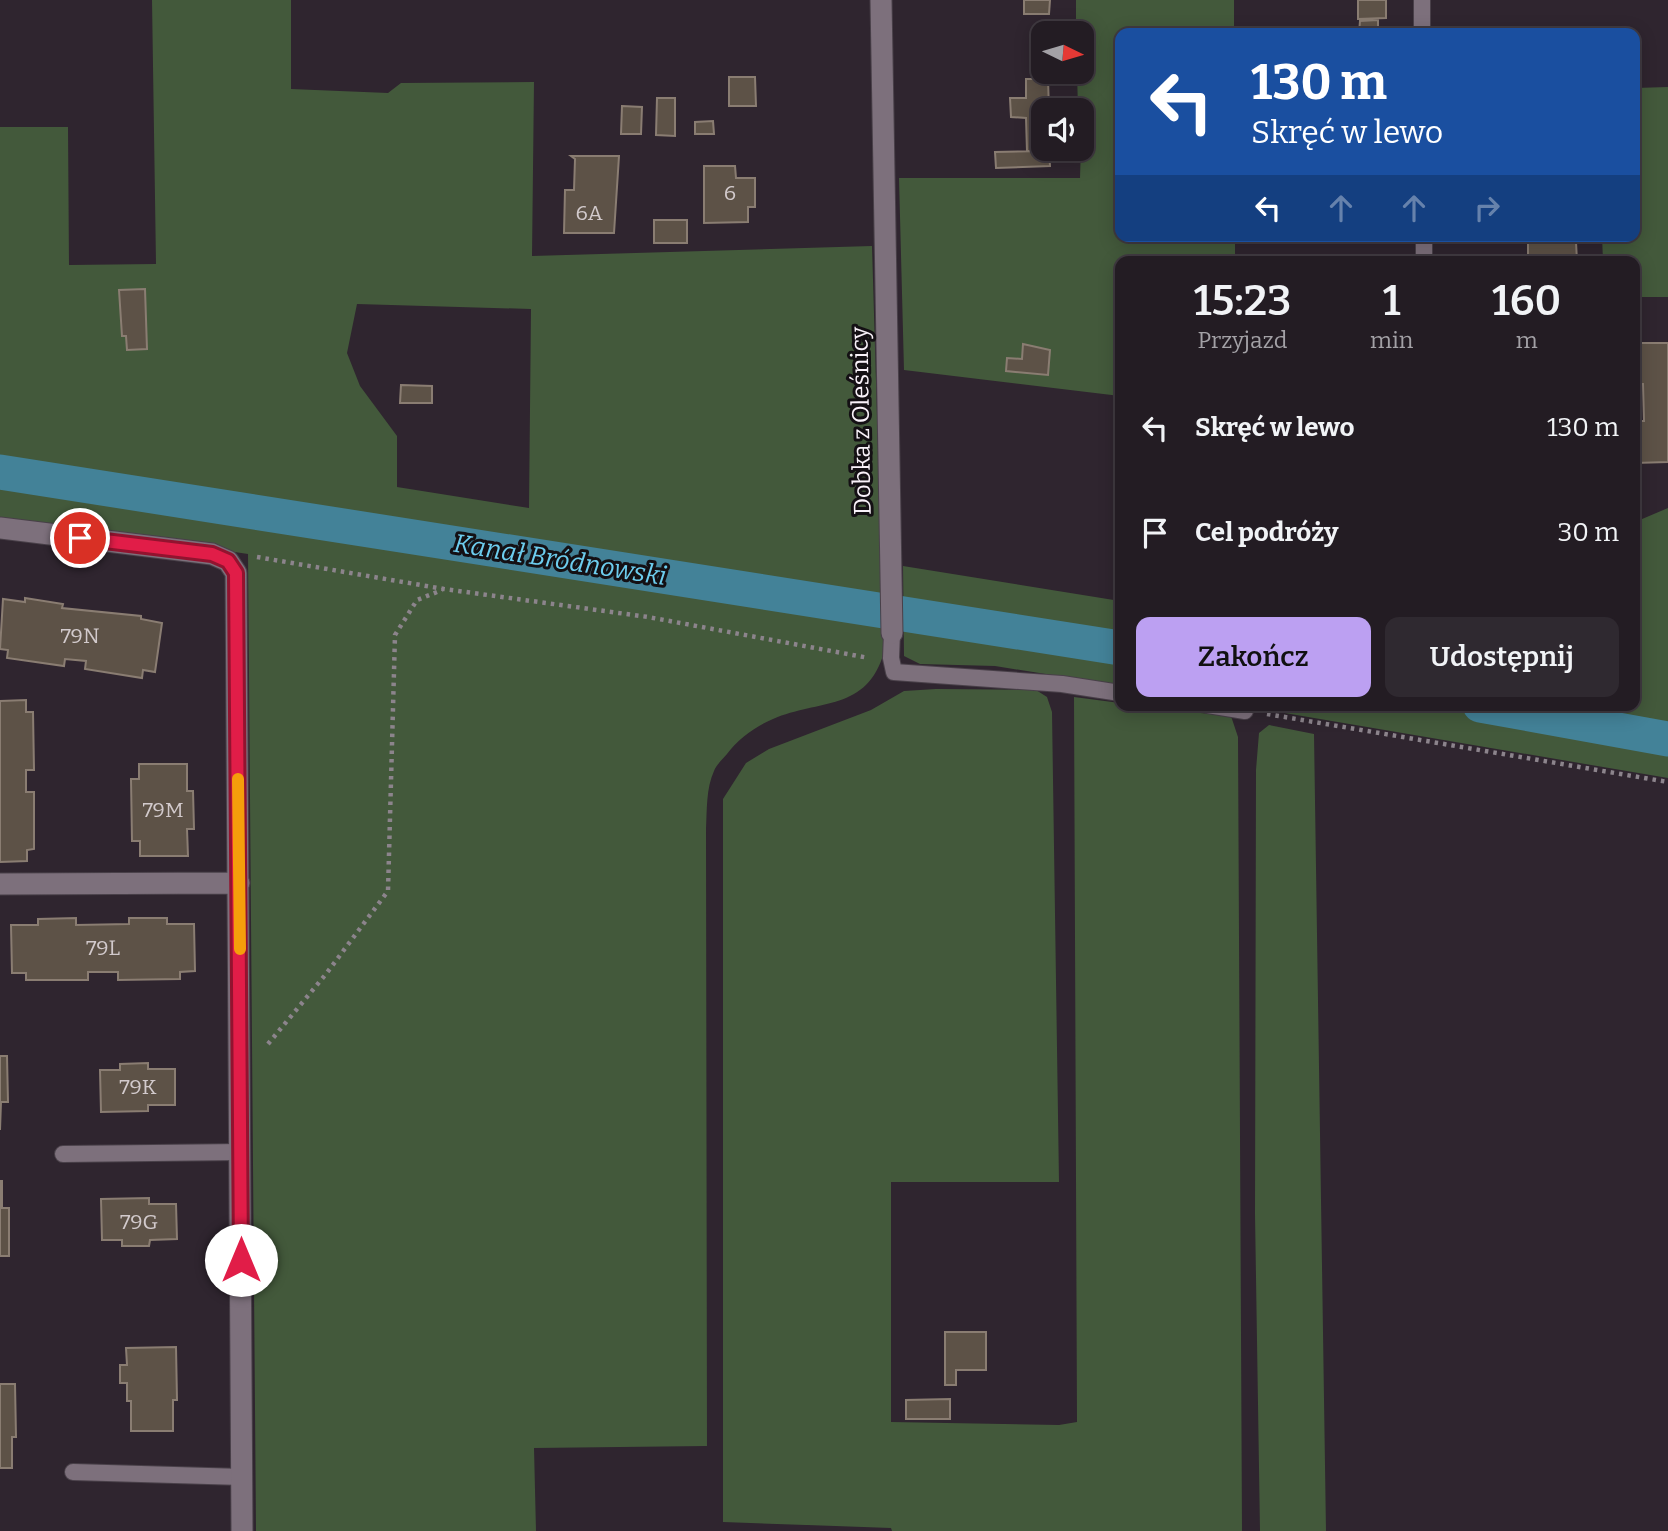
<!DOCTYPE html>
<html lang="pl">
<meta charset="utf-8">
<style>
body{margin:0;font-family:Bitter,serif;background:#2f2930;color:#f1f3f6;height:100vh;display:flex;flex-direction:column;font-size:26px;white-space:nowrap}
*{box-sizing:border-box;margin:0}
p{font-size:23px;color:#a3a1a6}
.icon{flex:none;width:38px;height:38px;fill:none;stroke:currentColor;stroke-width:2;stroke-linecap:round;stroke-linejoin:round}
.map{position:relative;flex:1;overflow:hidden}
.side{position:absolute;left:1115px;top:256px;width:525px;height:455px;display:flex;flex-direction:column;background:#231c23;border-radius:14px;box-shadow:0 4px 18px #0003,0 0 0 2px #403a41}
.side>*{flex:none}
.banner{position:absolute;left:1115px;top:28px;width:525px;height:214px;border-radius:14px;box-shadow:0 4px 18px #0003,0 0 0 2px #403a41;background:#1a4fa0;color:#fff;overflow:hidden}
.needle{width:46px;rotate:95deg}
.buttons{position:absolute;left:1031px;top:21px;display:grid;gap:14px}
.buttons a{display:grid;place-items:center;width:63px;height:63px;border-radius:14px;background:#231c23;box-shadow:0 4px 18px #0003,0 0 0 2px #403a41;font-size:35px}
.pin{position:absolute;display:grid;place-items:center;width:60px;height:60px;color:#fff;margin:-30px;border:4px solid #fff;border-radius:50%;box-shadow:0 2px 7px #0007}
.me{position:absolute;width:77px;margin:-38px;rotate:0deg;stroke-linejoin:round;filter:drop-shadow(0 0 5px #0008)}
.turn{display:flex;align-items:center;gap:24px;height:147px;padding:0 21px;font-size:32px}
.turn .icon{width:91px;height:91px;stroke-width:2.5}
.turn b{display:block;font-size:49px;line-height:60px}
.lanes{display:flex;align-items:center;height:66px;padding:0 21px;background:#0003;justify-content:center;gap:35px;direction:ltr}
.lanes .off{opacity:.35}
.eta{display:flex;justify-content:space-evenly;align-items:center;height:119px;text-align:center}
.eta b{font-size:42px;font-weight:600;line-height:49px}
.cta{display:flex;gap:14px;margin-top:auto;padding:14px 21px}
.cta a{flex:1;height:80px;border-radius:14px;background:#bca0f2;color:#111;font-size:28px;font-weight:600;line-height:80px;text-align:center}
.cta a+a{background:#2f2930;color:#f1f3f6}
ul{padding:0;list-style:none}
li{display:flex;align-items:center;gap:21px;height:105px;padding:0 21px}
li div{flex:1}
li b{display:block;font-size:26px}
li em{font-style:normal}
.map>svg:first-child{display:block}
.green{fill:#43593b;fill-rule:evenodd}
.lines{fill:none;stroke-linecap:round;stroke-linejoin:round}
.canal{stroke:#438298;stroke-width:35}
.building{fill:#5d5247;stroke:#8a7d72;stroke-width:2}
.service-casing{stroke:#494049;stroke-width:18}
.minor-casing{stroke:#494049;stroke-width:23}
.path{stroke:#8c848c;stroke-width:4.5;stroke-dasharray:3.5 5;stroke-linecap:butt}
.service{stroke:#7d707c;stroke-width:16}
.minor{stroke:#7d707c;stroke-width:21}
.route-casing{stroke:#92132f;stroke-width:18}
.route{stroke:#e11d48;stroke-width:12}
.slow{stroke:#f59e0b;stroke-width:12}
.labels{text-anchor:middle;dominant-baseline:central;stroke-width:6;stroke-linejoin:round;paint-order:stroke}
.number-label{font-size:21px;fill:#d2cacc}
.street-label{font-size:24px;fill:#f9f2f9;stroke:#141014}
.water-label{font-size:26px;font-style:italic;fill:#6dcdee;stroke:#141014}
</style>
<div class="map">
<svg width="1668" height="1531" viewBox="0 0 1668 1531">
<rect width="100%" height="100%" fill="#2f252f"/>
<path class="green" d="M152,0h139v89l97,4 13,-10 133,-1 -2,174 340,-10 12,406c-17,60 -65,47 -111,67 -17,7 -35,20 -46,35 -4,5 -11,11 -13,17 -8,17 -7,40 -8,58l1,617 -173,2 2,83h-280l-8,-977 -248,-37v-390h68l1,138 87,-1zM357,304l174,5 -2,199 -132,-21v-51l-37,-50 -13,-33z
M1076,0h158v33h-114v203h115v25h-115v135l-216,-26 -5,-192h181l2,-68h-4l-1,-38h5v-39h-6z
M1668,87v210h-33l-1,-36h-31l-1,-25h32l1,-148z
M1668,508v270l-431,-73h397l1,-183z
M903,566l217,35v85l-125,-20 -75,-2 -16,-8z
M936,689l100,1 11,7 5,15 7,470h-168v240l168,3 18,-3 -3,-725 46,6v2l111,11 7,21 4,794h-350l-1,-3 -168,-6v-723l23,-36 23,-14 102,-39 33,-19z
M1269,725l45,9 12,797h-66l-5,-317 1,-444 3,-37z"/>
<g class="lines">
<path class="canal" d="M0,472l1120,176
M1480,705l188,34"/>
</g>
<path class="building" d="M1024,0h26l-1,14h-25z
M1358,0h28v18l-28,1z
M1378,20v13h-19l1,-12z
M729,77h26l1,29h-27z
M1026,79h22l1,31h-6v39l6,2h-22l-1,-33 -15,-1 -1,-19h16z
M657,98h18v38l-19,-1z
M622,106l20,1 -1,27h-20z
M713,121l1,13h-19v-12z
M1049,151l1,15 -54,2 -1,-16z
M571,156h48l-5,77h-50l1,-43h9l1,-31z
M704,166h31l1,12h19v29h-7v15l-44,1z
M654,220h33v23h-33z
M1576,242l1,19h-49v-18z
M145,289l2,60 -20,1 -1,-14h-4l-3,-46z
M1635,343h33v119l-33,1v-42h9l-1,-37h-8z
M1023,344l27,6 -2,25 -42,-4 1,-13 15,1z
M401,385l31,1v17h-32z
M25,598l38,6 -1,4 79,8v3l21,4 -7,49 -12,-2 -1,8 -57,-9 1,-8 -21,-2 -1,7 -57,-8 1,-8 -8,-1 3,-50 22,3z
M26,700v12h7l1,58h-8v22h8v57l-7,1v11l-27,1v-161z
M139,764h48v27h6l1,38h-7l1,27h-48v-15h-8l-1,-62h8z
M76,918v7l53,-1v-6h38v6h27l1,47 -15,1v7l-62,1v-8h-30v8h-62v-7h-14l-1,-48h27v-6z
M0,1056h7l1,46h-7l-1,28z
M148,1063v6h27v36h-27v6l-47,1 -1,-42h20v-6z
M0,1181h2v27h7v48h-9z
M149,1198v6h27l1,35 -27,1 -1,6h-27v-6h-20l-1,-41z
M945,1332h41v38h-30v15h-11z
M176,1347l1,53h-4v31h-42v-30h-4v-18h-7v-18h7l-1,-17z
M0,1384h15l1,53h-4v31h-12z
M950,1399v20h-44v-19z"/>
<g class="lines">
<defs>
<path id="service" d="M1422,0v33
M1424,236v25
M892,633l-1,25 3,14 168,12 58,9
M1208,705l37,6
M63,1154l178,-2
M73,1472l169,5"/>
<path id="minor" d="M881,0l11,633
M0,528l212,26 16,7 8,12 6,958
M0,884l239,-1"/>
</defs>
<use href="#service" class="service-casing"/>
<use href="#minor" class="minor-casing"/>
<path class="path" d="M257,557l187,32 204,28 221,41
M1267,714l401,68
M268,1044l58,-70 62,-83 7,-256 22,-35 25,-10"/>
<use href="#service" class="service"/>
<use href="#minor" class="minor"/>
</g>
<g class="lines">
<defs>
<path id="route" d="M80,538l132,16 16,7 8,12 5,687"/>
</defs>
<use href="#route" class="route-casing"/>
<use href="#route" class="route"/>
<path class="slow" d="M238,779l2,170"/>
</g>
<g class="labels">
<g class="number-label">
<text x="730" y="193">6</text>
<text x="589" y="213">6A</text>
<text x="80" y="636">79N</text>
<text x="163" y="810">79M</text>
<text x="103" y="948">79L</text>
<text x="138" y="1087">79K</text>
<text x="139" y="1222">79G</text>
</g>
<g class="street-label">
<text transform="translate(861 421) rotate(-91)">Dobka z Oleśnicy</text>
</g>
<g class="water-label">
<text transform="translate(560 560) rotate(9)">Kanał Bródnowski</text>
</g>
</g>
</svg>
<div class="buttons">
<a><svg class="needle" viewBox="-14 -14 28 28"><path d="M0-13l5 13h-10z" fill="#e53935"/><path d="M0 13l5-13h-10z" fill="#a3a1a6"/></svg></a>
<a><svg class="icon" aria-label="sound" viewBox="0 0 24 24"><path d="M4 9h4l5-4v14l-5-4H4zM17 9q2 3 0 6"/></svg></a>
</div>
<div class="pin" style="left:80px;top:538px;background:#d93025"><svg class="icon" aria-label="arrive" viewBox="0 0 24 24"><path d="M6 21V4h12l-3 4 3 4H6"/></svg></div>
<svg class="me" style="left:241px;top:1260px" viewBox="-20 -20 40 40"><circle r="19" fill="#fff"/><path d="M0-13L10 11 0 6-10 11z" fill="#e11d48"/></svg>
<div class="banner">
<div class="turn"><svg class="icon" aria-label="left" viewBox="0 0 24 24"><path d="M17 20v-9H6M10 6l-5 5 5 5"/></svg><div><b>130 m</b>Skręć w lewo</div></div>
<div class="lanes"><svg class="icon" aria-label="left" viewBox="0 0 24 24"><path d="M17 20v-9H6M10 6l-5 5 5 5"/></svg><svg class="icon off" aria-label="ahead" viewBox="0 0 24 24"><path d="M12 20V5M6 11l6-6 6 6"/></svg><svg class="icon off" aria-label="ahead" viewBox="0 0 24 24"><path d="M12 20V5M6 11l6-6 6 6"/></svg><svg class="icon off" aria-label="right" viewBox="0 0 24 24"><path d="M7 20v-9h11M14 6l5 5-5 5"/></svg></div>
</div>
<section class="side">
<div class="eta">
<div><b>15:23</b><p>Przyjazd</p></div>
<div><b>1</b><p>min</p></div>
<div><b>160</b><p>m</p></div>
</div>
<ul>
<li><svg class="icon" aria-label="left" viewBox="0 0 24 24"><path d="M17 20v-9H6M10 6l-5 5 5 5"/></svg><div><b>Skręć w lewo</b></div><em>130 m</em></li>
<li><svg class="icon" aria-label="arrive" viewBox="0 0 24 24"><path d="M6 21V4h12l-3 4 3 4H6"/></svg><div><b>Cel podróży</b></div><em>30 m</em></li>
</ul>
<div class="cta"><a>Zakończ</a><a>Udostępnij</a></div>
</section>
</div>
